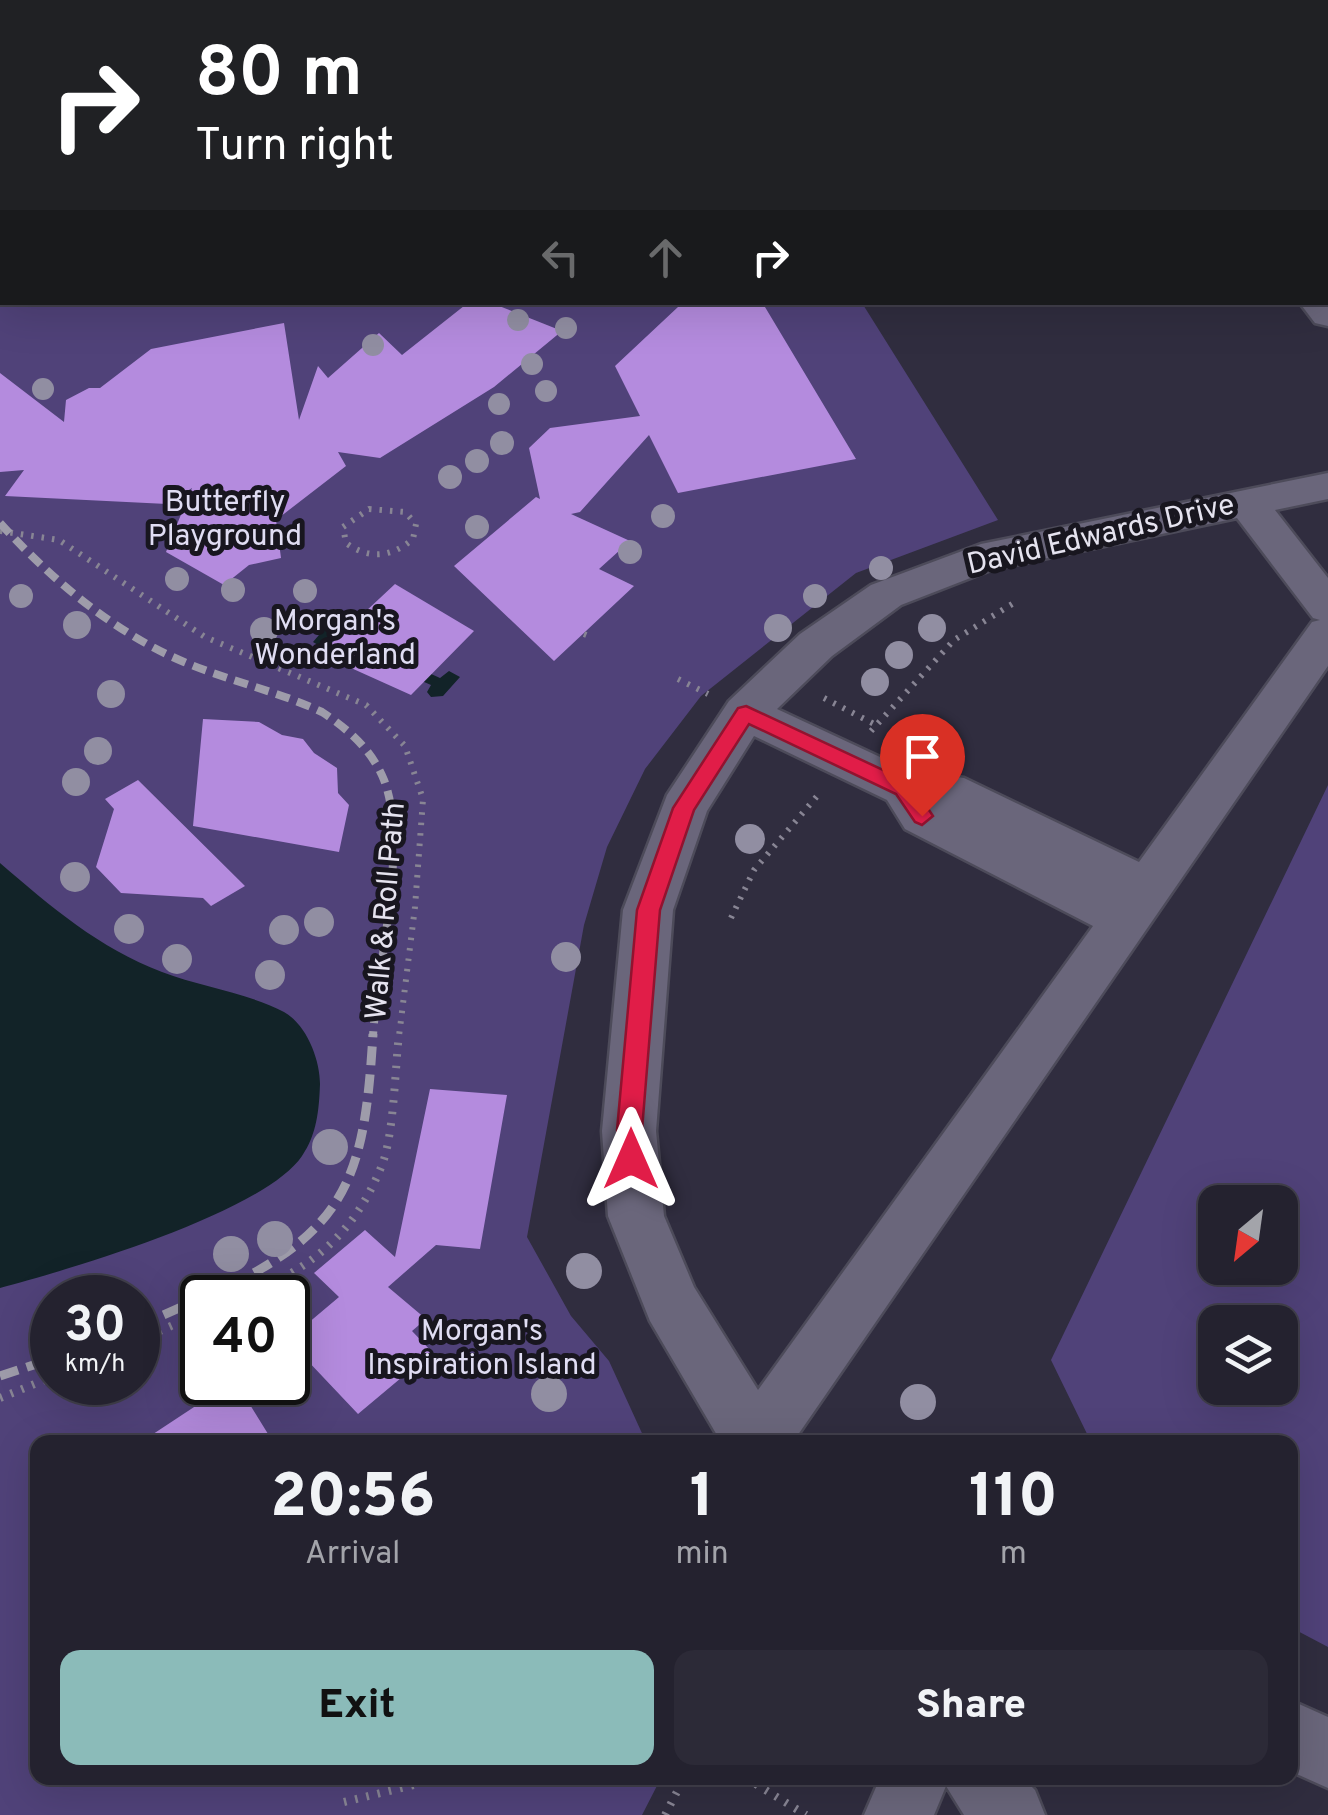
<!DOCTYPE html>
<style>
body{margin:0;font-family:Overpass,sans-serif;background:#2c2a37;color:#f1f3f6;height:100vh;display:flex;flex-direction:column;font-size:38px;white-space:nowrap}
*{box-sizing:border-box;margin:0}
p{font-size:32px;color:#a3a4aa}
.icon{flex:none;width:55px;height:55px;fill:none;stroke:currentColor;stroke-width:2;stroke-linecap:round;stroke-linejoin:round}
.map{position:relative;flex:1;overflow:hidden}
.panel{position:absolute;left:30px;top:1435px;width:1268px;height:350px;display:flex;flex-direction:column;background:#24222f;border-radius:20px;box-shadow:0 10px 40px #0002,0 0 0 2px #413f4b}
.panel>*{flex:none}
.top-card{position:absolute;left:0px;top:0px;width:1330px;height:305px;box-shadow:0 10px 40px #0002,0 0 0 2px #413f4b;background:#202124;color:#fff;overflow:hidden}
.needle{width:65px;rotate:209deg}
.fabs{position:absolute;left:1198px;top:1185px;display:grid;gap:20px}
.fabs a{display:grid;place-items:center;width:100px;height:100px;border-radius:20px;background:#24222f;box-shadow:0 10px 40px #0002,0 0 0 2px #413f4b;font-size:50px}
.speed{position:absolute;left:30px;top:1275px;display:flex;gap:20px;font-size:50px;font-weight:700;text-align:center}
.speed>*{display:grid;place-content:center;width:130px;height:130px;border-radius:50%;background:#24222f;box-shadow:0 10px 40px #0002,0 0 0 2px #413f4b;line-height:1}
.speed small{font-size:25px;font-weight:400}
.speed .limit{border:5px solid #111;border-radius:15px;background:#fff;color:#111}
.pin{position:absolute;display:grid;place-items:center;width:85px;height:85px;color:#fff;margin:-102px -42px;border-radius:50% 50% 50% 0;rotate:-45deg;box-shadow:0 0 10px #0007}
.pin .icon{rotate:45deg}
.me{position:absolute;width:110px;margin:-55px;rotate:0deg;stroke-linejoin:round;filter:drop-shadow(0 0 8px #0008)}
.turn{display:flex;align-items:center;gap:35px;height:210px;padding:0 30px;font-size:45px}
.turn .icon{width:130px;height:130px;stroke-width:2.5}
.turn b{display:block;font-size:70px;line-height:85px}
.lanes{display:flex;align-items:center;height:95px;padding:0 30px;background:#0003;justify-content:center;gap:50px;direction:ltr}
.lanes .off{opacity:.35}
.eta{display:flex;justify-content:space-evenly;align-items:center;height:170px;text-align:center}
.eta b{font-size:60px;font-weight:800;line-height:70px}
.action{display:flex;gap:20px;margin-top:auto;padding:20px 30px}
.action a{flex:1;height:115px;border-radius:20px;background:#8bbbb9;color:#111;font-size:40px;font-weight:800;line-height:115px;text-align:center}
.action a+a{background:#2c2a37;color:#f1f3f6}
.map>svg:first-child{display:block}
.green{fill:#504279;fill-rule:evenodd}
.water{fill:#122328}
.building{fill:#b48bde}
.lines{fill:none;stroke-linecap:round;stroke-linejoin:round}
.minor-casing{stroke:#4d4b5a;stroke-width:5}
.highway-casing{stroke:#4d4b5a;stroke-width:5}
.path-far1{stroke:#888594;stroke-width:6;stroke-dasharray:2.5 8;stroke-linecap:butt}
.path{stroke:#888594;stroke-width:8;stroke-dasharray:2.5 9;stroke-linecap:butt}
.minor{fill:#6a667b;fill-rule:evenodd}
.highway{fill:#9f7a35;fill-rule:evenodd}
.rail-far1{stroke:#9e9caa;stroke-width:8;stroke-dasharray:14 8;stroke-linecap:butt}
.rail{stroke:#9e9caa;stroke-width:9;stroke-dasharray:19 9;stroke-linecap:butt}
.tree{fill:#918ea2}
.route{fill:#e11d48;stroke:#92132f;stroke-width:2.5}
.labels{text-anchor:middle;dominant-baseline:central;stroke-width:10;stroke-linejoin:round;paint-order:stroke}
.park-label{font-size:30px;fill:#e0ddf3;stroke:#18161f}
.street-label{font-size:30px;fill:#e5e3ef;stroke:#18161f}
</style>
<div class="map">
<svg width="1328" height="1815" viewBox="0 0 1328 1815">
<rect width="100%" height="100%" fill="#302d3f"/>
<path class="green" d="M0,295l2,7 860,1 136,217 -142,53 -155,123 -56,73 -38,78 -23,78 -57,312 44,79 38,45 37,81h-608v336h623l-19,37h-642zM52,1298h86v84h-86zM202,1298h86v84h-86z
M1328,785v862l-38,-20v-185h-199l-40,-82zM1280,1202v66h-65v-66zM1215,1322h65v66h-65z"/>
<path class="water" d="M340,621l-2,11 102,46 9,-7 11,6 -17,19 -12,1 -4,-5 4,-7 -102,-45 -11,5 -5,-3 17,-20z
M0,863c51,44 99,85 162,109 39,15 86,21 122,40 23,13 36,48 36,72 -1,26 -3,50 -18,72 -39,57 -234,114 -302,132z"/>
<path class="building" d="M469,302h20l73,29 -68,56 -114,71 -42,-6 8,14 -70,54 5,38 -32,7 -25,20 -58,-33 16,-40 16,-7h-13l7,-17 -25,16 -162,-8 19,-26 -24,2v-99l64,49 2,-22 23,-12h11l51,-39 133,-26 15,97 19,-54 10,12 51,-45 23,22z
M702,302h60l94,157 -178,34 -29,-58 -69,77 -9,2 59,27 -31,28 35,17 -80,75 -100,-95 82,-69 4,2 -11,-51 21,-20 90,-12 -25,-50 63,-59z
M395,584l79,47 -63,64 -91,-41z
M203,719l56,3 23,13 21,4 11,14 23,15 1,25 11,12 -10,47 -146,-26z
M138,780l107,106 -34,20 -8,-8 -82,-5 -25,-26 18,-58 -9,-10z
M430,1089l77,6 -27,154 -44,-4 -48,42 38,32 -14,12 20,21 -74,62 -70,-74 51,-43 -25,-24 51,-43 30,27z
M232,1382h4l37,60h-132z"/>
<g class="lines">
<defs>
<path id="minor" d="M56,0h31l1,2h-30z
M2,122v20l-2,1v-20z
M1328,294v32l-13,-3 -16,-21h29z
M1328,473v26l-53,11 53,68v88l-535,776h-72l-71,-121 -42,-105 -6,-85 21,-221 44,-115 62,-94 71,-67 71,-49 110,-41zM1237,518l76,100 7,2 -8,2 -173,240 -175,-84 -54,-7 -133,-62 55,-53 69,-51 90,-35zM754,736l133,64 18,29 188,97 -335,464 -64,-103 -30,-71 -8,-85 17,-221 34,-99z
M1290,1700l38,17v71l-38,-17z
M880,1778h143l12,12 10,25h-81l-18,-29 -12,29h-70z"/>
<path id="highway" d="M0,185h2v22h-2z
M2,230v24l-2,1v-24z"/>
</defs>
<use href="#minor" class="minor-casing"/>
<use href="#highway" class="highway-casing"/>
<path class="path-far1" d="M369,509l36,3 11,12 -3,15c-21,18 -44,21 -67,4l-3,-16z
M0,531l59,9 146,97 161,68 39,41 18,53 -8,108 -16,129
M584,634l5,2
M678,679l30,15
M824,698l52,27
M871,731l83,-91 63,-39
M731,918l23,-48 64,-75"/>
<path class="path" d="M240,1298c70,-29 113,-61 142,-133 12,-31 13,-96 17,-131
M138,1341l64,-29
M0,1398l52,-21
M746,1778l60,37
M344,1802l86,-21
M665,1815l19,-37"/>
<use href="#minor" class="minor"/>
<use href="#highway" class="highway"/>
<path class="rail-far1" d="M0,523c51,56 113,109 184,139 45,19 93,29 138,50 26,17 50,38 62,68 25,64 -7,186 -11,256"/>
<path class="rail" d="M204,1298c142,-65 160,-114 169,-264
M138,1326l64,-28
M0,1376l52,-17"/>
</g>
<g class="tree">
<circle cx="518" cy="320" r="11"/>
<circle cx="566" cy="328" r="11"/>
<circle cx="373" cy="345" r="11"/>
<circle cx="532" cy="364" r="11"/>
<circle cx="43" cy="389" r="11"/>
<circle cx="546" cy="391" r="11"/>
<circle cx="499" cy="404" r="11"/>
<circle cx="502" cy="443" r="12"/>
<circle cx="477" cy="461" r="12"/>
<circle cx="450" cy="477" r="12"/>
<circle cx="663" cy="516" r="12"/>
<circle cx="477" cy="527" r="12"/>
<circle cx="630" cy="552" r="12"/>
<circle cx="881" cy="568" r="12"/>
<circle cx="177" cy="579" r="12"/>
<circle cx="233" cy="590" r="12"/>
<circle cx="305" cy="591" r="12"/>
<circle cx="21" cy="596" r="12"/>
<circle cx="815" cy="596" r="12"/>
<circle cx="77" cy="625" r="14"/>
<circle cx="778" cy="628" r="14"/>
<circle cx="932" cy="628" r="14"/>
<circle cx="264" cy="631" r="14"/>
<circle cx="899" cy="655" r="14"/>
<circle cx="875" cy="682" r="14"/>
<circle cx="111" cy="694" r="14"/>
<circle cx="98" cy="751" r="14"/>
<circle cx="76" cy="782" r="14"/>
<circle cx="750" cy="839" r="15"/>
<circle cx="75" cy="877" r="15"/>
<circle cx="319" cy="922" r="15"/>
<circle cx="129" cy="929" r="15"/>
<circle cx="284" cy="930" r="15"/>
<circle cx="566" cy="957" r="15"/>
<circle cx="177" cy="959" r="15"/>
<circle cx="270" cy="975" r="15"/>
<circle cx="330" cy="1147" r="18"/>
<circle cx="275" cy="1239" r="18"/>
<circle cx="231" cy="1254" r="18"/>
<circle cx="584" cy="1271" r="18"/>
<circle cx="549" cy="1394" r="18"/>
<circle cx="918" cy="1402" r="18"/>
</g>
<path class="route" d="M746,706l165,77 22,33 -11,9 -7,-3 -19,-28 -147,-70 -55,86 -34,100 -18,220 2,29 -4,8 -9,3 -9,-3 -5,-37 20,-220 36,-102 65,-100z"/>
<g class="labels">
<g class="park-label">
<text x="225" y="503">Butterfly<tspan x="225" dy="34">Playground</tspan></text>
<text x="335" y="622">Morgan's<tspan x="335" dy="34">Wonderland</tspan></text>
<text x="482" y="1332">Morgan's<tspan x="482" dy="34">Inspiration Island</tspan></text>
</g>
<g class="street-label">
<text transform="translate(1101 536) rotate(-13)">David Edwards Drive</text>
<text transform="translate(387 911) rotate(-85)">Walk &amp; Roll Path</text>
</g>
</g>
</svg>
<div class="fabs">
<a><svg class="needle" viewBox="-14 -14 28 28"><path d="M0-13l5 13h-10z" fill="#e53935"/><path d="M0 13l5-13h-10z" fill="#a3a4aa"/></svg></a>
<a><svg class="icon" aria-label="layers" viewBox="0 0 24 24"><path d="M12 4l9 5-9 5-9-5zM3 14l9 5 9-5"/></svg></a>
</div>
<div class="speed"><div>30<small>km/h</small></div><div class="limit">40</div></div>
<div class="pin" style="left:922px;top:816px;background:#d93025"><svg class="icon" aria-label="arrive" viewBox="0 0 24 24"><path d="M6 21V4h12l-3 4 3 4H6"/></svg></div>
<svg class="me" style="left:631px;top:1159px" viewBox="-20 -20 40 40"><path d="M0-17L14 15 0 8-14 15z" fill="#e11d48" stroke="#fff" stroke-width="4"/></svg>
<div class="top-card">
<div class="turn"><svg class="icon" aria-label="right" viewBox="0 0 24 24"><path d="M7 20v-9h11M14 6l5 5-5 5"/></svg><div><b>80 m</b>Turn right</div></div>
<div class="lanes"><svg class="icon off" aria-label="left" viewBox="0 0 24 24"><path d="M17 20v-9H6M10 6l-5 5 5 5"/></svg><svg class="icon off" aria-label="ahead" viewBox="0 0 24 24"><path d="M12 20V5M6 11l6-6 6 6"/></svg><svg class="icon" aria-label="right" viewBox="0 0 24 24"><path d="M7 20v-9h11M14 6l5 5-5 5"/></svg></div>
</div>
<section class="panel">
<div class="eta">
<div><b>20:56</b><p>Arrival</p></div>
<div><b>1</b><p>min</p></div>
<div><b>110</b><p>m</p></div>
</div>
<div class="action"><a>Exit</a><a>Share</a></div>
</section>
</div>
